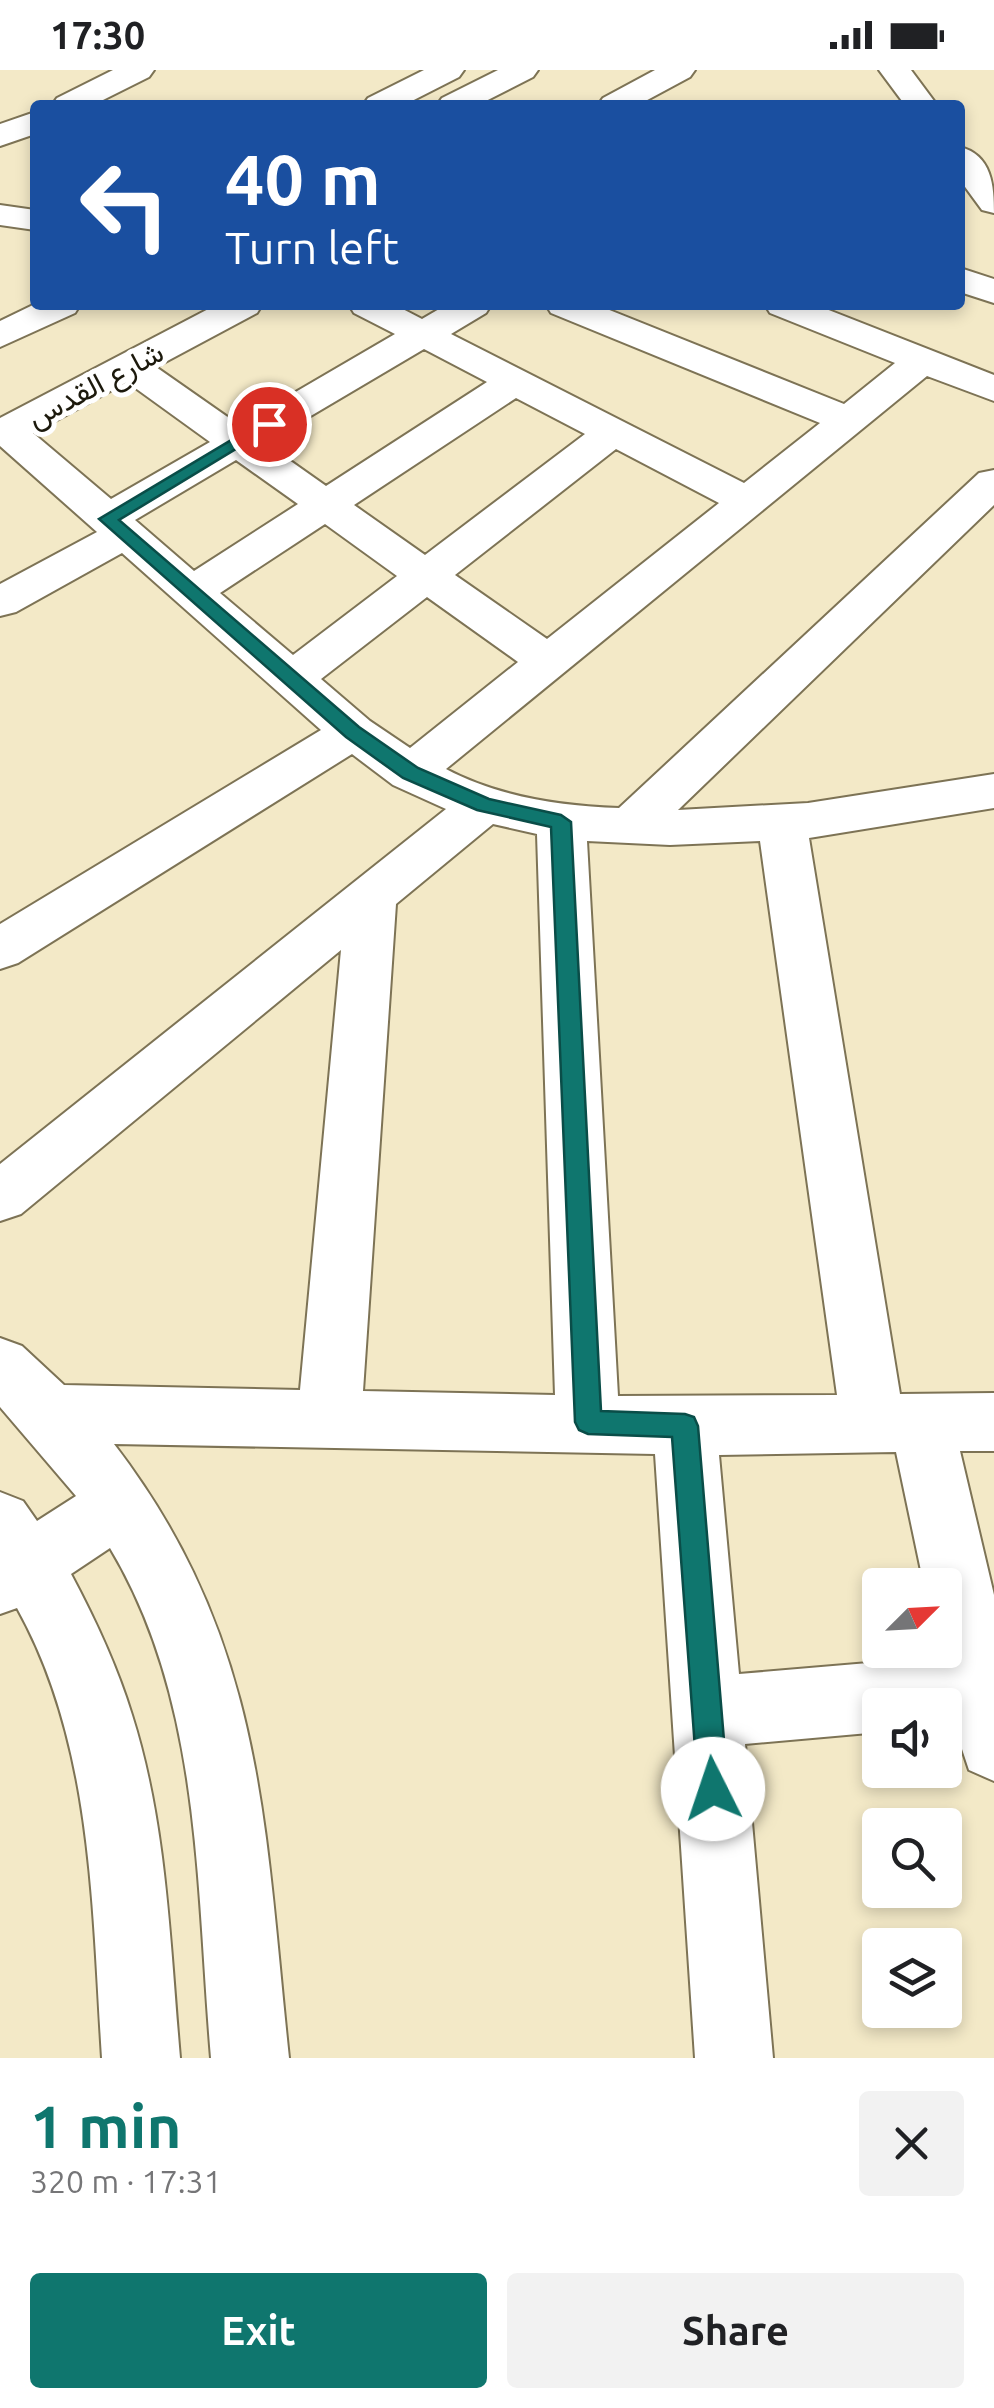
<!DOCTYPE html>
<meta charset="utf-8">
<style>
body{margin:0;font-family:Ubuntu,Vazirmatn,sans-serif;background:#f2f2f2;color:#202124;height:100vh;display:flex;flex-direction:column;font-size:38px;white-space:nowrap}
*{box-sizing:border-box;margin:0}
p{font-size:32px;color:#757577}
.icon{flex:none;width:55px;height:55px;fill:none;stroke:currentColor;stroke-width:2;stroke-linecap:round;stroke-linejoin:round}
.map{position:relative;height:1988px;overflow:hidden}
.side{display:flex;flex-direction:column;background:#fff;flex:1}
.side>*{flex:none}
.top-card{position:absolute;left:30px;top:30px;width:935px;height:210px;border-radius:10px;box-shadow:0 5px 15px #0003;background:#1a4fa0;color:#fff;overflow:hidden}
.needle{width:65px;rotate:66deg}
.controls{position:absolute;left:862px;top:1498px;display:grid;gap:20px}
.controls a{display:grid;place-items:center;width:100px;height:100px;border-radius:10px;background:#fff;box-shadow:0 5px 15px #0003;font-size:50px}
.pin{position:absolute;display:grid;place-items:center;width:85px;height:85px;color:#fff;margin:-42px;border:5px solid #fff;border-radius:50%;box-shadow:0 2px 10px #0007}
.me{position:absolute;width:110px;margin:-55px;rotate:356deg;stroke-linejoin:round;filter:drop-shadow(0 0 8px #0008)}
.turn{display:flex;align-items:center;gap:35px;height:210px;padding:0 30px;font-size:45px}
.turn .icon{width:130px;height:130px;stroke-width:2.5}
.turn b{display:block;font-size:70px;line-height:85px}
.round{display:grid;place-items:center;flex:none;width:105px;height:105px;border-radius:10px;background:#f2f2f2}
.overview{display:flex;align-items:center;justify-content:space-between;height:170px;padding:0 30px}
h1{font-size:60px;font-weight:700;line-height:75px;color:#0f766e}
.cta{display:flex;gap:20px;margin-top:auto;padding:20px 30px}
.cta a{flex:1;height:115px;border-radius:10px;background:#0f766e;color:#fff;font-size:40px;font-weight:700;line-height:115px;text-align:center}
.cta a+a{background:#f2f2f2;color:#202124}
.status{display:flex;justify-content:space-between;align-items:center;height:70px;padding:0 50px;background:#fff;direction:ltr}
.status svg{height:28px;fill:currentColor}
.map>svg:first-child{display:block}
.lines{fill:none;stroke-linecap:round;stroke-linejoin:round}
.minor-casing{stroke:#7d7355;stroke-width:4}
.minor{fill:#fff;fill-rule:evenodd}
.route{fill:#0f766e;stroke:#0a4d48;stroke-width:2.5}
.labels{text-anchor:middle;dominant-baseline:central;stroke-width:10;stroke-linejoin:round;paint-order:stroke}
.far-street-label{font-size:30px;fill:#1c190c;stroke:#fff}
</style>
<div class="status"><b>17:30</b><svg viewBox="0 0 49 12"><path d="M0 12V9h3v3zM5 12V6h3v6zM10 12V3h3v9zM15 12V0h3v12zM26 1h20v11H26zM47 4h2v5h-2z"/></svg></div>
<div class="map">
<svg width="994" height="1988" viewBox="0 0 994 1988">
<rect width="100%" height="100%" fill="#f3e9c7"/>
<g class="lines">
<defs>
<path id="minor" d="M113,0h41l-5,7 -56,28h-41l5,-7z
M424,0h40l-5,7 -55,28h-41l5,-7z
M498,0h40l-5,7 -55,28h-41l5,-7z
M655,0h40l-5,7 -52,28h-40l5,-7z
M879,0h32l26,35h-32z
M35,42v22l-35,12v-22z
M960,77c32,8 34,39 34,66l-12,-3 -22,-30z
M0,135l35,5v20l-35,-5z
M960,198l34,11v24l-34,-11z
M35,234l45,1 -5,8 -75,34v-26z
M216,235h46l-5,8 -101,54 83,58 156,-91 -41,-21 -5,-8h46l27,14 24,-14h45l-5,8 -35,21 293,149 76,-60 -269,-110 -5,-8h51l247,99 51,-41 -125,-50 -5,-8h51l178,70v26l-67,-25 -481,393c53,28 114,37 173,39l360,-335 15,-3v35l-316,305 130,-7 186,-29v34l-185,30 91,556 94,-1v58h-34l34,144v186l-25,-11 -15,-45 -9,1v-21h-65v27l-135,12 28,314h-78l-40,-604 -541,-10c151,197 150,380 175,614h-78c-15,-173 -9,-357 -101,-510l-39,26c24,45 46,92 61,141 35,110 38,229 48,343h-78c-10,-152 -9,-314 -85,-450l-17,6v-122l23,9 14,20 39,-25 -76,-89v-69l22,8 42,39 236,5 41,-440 -320,264 -21,7v-57l446,-355 -53,-24 -41,-31 -334,209 -18,6v-45l321,-194 -199,-177 -106,59 -16,4v-32l97,-52 -97,-86v-28zM424,279l63,33 -161,104 -61,-43zM127,312l83,60 -99,57 -78,-66zM516,328l69,36 -160,121 -71,-50zM616,379l103,54 -172,136 -92,-64zM236,390l62,44 -104,67 -59,-51zM325,454l72,52 -104,79 -73,-62zM427,527l91,65 -108,86 -40,-27 -49,-42zM493,754l44,10 18,561 -192,-4 33,-487zM587,771l83,4 90,-4 77,554 -219,1zM896,1382l28,133h21v65h-7l1,7 -200,17 -20,-219z"/>
</defs>
<use href="#minor" class="minor-casing"/>
<use href="#minor" class="minor"/>
</g>
<path class="route" d="M263,351l14,3 -158,96 240,207 59,41 71,31 72,16 10,7 30,589 84,3 9,3 4,9 30,363 -5,11 -10,4 -11,-4 -4,-11 -26,-352 -84,-3 -9,-4 -4,-8 -24,-595 -74,-17 -74,-32 -57,-41 -247,-218z"/>
<g class="labels">
<g class="far-street-label">
<text transform="translate(95 314) rotate(-28)">شارع القدس</text>
</g>
</g>
</svg>
<div class="controls">
<a><svg class="needle" viewBox="-14 -14 28 28"><path d="M0-13l5 13h-10z" fill="#e53935"/><path d="M0 13l5-13h-10z" fill="#757577"/></svg></a>
<a><svg class="icon" aria-label="sound" viewBox="0 0 24 24"><path d="M4 9h4l5-4v14l-5-4H4zM17 9q2 3 0 6"/></svg></a>
<a><svg class="icon" aria-label="search" viewBox="0 0 24 24"><circle cx="10" cy="10" r="6"/><path d="M15 15l6 6"/></svg></a>
<a><svg class="icon" aria-label="layers" viewBox="0 0 24 24"><path d="M12 4l9 5-9 5-9-5zM3 14l9 5 9-5"/></svg></a>
</div>
<div class="pin" style="left:269px;top:354px;background:#d93025"><svg class="icon" aria-label="arrive" viewBox="0 0 24 24"><path d="M6 21V4h12l-3 4 3 4H6"/></svg></div>
<svg class="me" style="left:713px;top:1719px" viewBox="-20 -20 40 40"><circle r="19" fill="#fff"/><path d="M0-13L10 11 0 6-10 11z" fill="#0f766e"/></svg>
<div class="top-card">
<div class="turn"><svg class="icon" aria-label="left" viewBox="0 0 24 24"><path d="M17 20v-9H6M10 6l-5 5 5 5"/></svg><div><b>40 m</b>Turn left</div></div>
</div>
</div>
<section class="side">
<div class="overview"><div><h1>1 min</h1><p>320 m · 17:31</p></div><a class="round"><svg class="icon" aria-label="close" viewBox="0 0 24 24"><path d="M6 6l12 12M18 6L6 18"/></svg></a></div>
<div class="cta"><a>Exit</a><a>Share</a></div>
</section>
